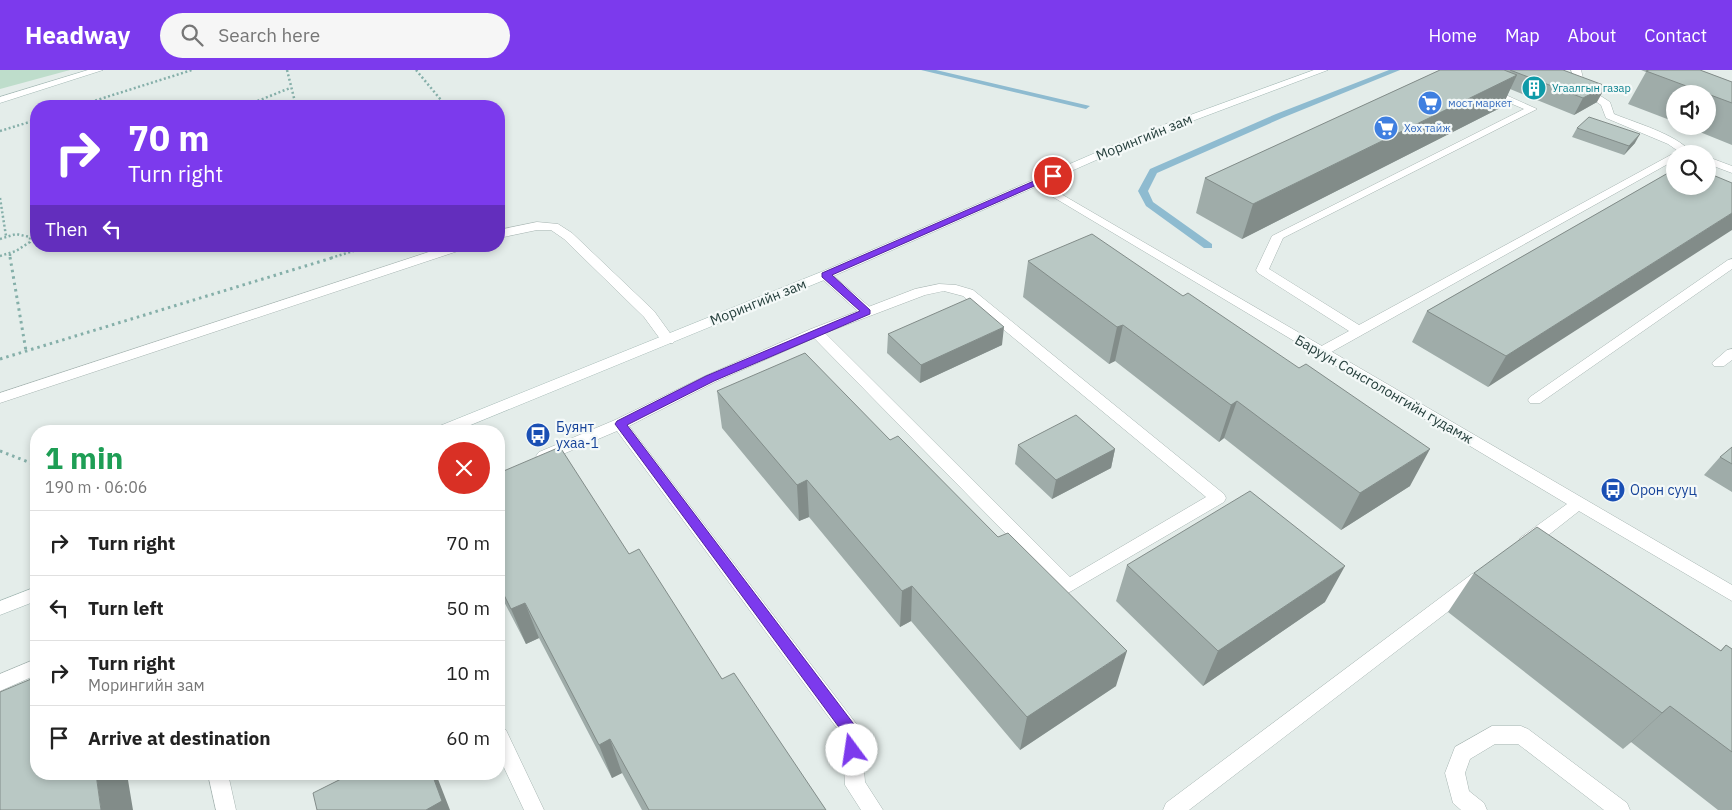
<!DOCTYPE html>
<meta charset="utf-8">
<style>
body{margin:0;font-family:"IBM Plex Sans",sans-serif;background:#f6f6f6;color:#222;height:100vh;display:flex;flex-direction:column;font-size:19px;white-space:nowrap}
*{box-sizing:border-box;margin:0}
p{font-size:16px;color:#767676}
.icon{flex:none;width:28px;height:28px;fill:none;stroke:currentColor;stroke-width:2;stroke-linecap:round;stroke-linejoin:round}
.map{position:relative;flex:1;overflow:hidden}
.panel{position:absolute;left:30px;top:355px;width:475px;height:355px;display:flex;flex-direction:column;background:#fff;border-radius:20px;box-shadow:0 2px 8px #0003}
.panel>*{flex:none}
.banner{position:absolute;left:30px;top:30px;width:475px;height:152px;border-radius:20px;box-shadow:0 2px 8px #0003;background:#7c3aed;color:#fff;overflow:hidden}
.tools{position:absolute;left:1666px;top:15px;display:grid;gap:10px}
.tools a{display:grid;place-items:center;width:50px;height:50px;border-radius:50%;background:#fff;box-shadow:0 2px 8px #0003;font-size:25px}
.pin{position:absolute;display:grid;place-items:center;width:42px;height:42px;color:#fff;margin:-21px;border:2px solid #fff;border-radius:50%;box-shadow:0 1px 5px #0007}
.me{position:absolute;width:55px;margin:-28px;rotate:346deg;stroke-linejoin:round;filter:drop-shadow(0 0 4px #0008)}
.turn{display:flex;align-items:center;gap:18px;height:105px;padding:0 15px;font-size:22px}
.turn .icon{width:65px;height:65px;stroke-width:2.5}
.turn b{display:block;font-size:35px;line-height:42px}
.then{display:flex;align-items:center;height:48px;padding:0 15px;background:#0003;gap:10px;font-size:19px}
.round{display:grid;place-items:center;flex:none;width:52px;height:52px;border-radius:26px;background:#f6f6f6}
.head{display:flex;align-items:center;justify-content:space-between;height:85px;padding:0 15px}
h1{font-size:30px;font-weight:700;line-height:38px;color:#1e9e55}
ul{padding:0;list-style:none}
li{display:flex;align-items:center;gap:15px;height:65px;padding:0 15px;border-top:1px solid #e0e0e0}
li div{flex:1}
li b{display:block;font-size:19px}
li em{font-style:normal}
header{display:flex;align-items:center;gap:30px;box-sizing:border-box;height:70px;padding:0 25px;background:#7c3aed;color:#fff}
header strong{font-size:24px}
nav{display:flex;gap:28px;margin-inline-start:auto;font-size:18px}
.search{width:350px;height:45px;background:#f6f6f6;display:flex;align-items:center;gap:12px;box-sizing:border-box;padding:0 18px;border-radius:28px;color:#767676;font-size:19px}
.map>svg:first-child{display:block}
.green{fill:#beddcb}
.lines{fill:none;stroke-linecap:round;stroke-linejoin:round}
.stream{fill:#8ebbd0;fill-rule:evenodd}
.lane-casing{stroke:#a7b5b2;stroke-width:1}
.street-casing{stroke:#a7b5b2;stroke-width:1}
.secondary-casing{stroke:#a3b8b4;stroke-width:1}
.path-far1{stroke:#85afa9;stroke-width:2.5;stroke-dasharray:2 2.5;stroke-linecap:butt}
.path{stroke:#85afa9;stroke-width:3;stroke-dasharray:2.5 4;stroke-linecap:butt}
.lane{fill:#fff;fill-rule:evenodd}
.street{fill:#fff;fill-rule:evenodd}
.secondary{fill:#fff;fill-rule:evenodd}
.wall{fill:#9faca9}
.shaded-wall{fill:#828c89}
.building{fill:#b9c8c4;stroke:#828c89}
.route{fill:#7c3aed;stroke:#51269a}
.labels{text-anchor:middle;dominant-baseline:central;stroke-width:4.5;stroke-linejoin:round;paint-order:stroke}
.far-culture-label{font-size:11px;fill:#0d838f;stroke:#f4f9f8;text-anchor:start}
.far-shop-label{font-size:11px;fill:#366cbe;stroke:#f4f9f8;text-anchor:start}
.street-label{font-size:14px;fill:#243e3b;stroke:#f4f9f8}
.transit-label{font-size:14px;fill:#164399;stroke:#f4f9f8;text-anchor:start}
</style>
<header>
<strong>Headway</strong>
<div class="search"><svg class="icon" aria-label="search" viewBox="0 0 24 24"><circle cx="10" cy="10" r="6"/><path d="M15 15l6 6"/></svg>Search here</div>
<nav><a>Home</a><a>Map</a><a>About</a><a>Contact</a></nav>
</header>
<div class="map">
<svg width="1732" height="740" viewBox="0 0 1732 740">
<rect width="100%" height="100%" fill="#e4edea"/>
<path class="green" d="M0,0h70l-70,19z"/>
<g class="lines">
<path class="stream" d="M921,0h15l154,36 -4,3z
M1389,0h11l-118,48 -125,55 -9,18 5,11 59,42v4h-8l-58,-42 -8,-15 12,-22 126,-55z"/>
<defs>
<path id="lane" d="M1571,0h10l4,16 25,16 4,12c22,9 61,20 76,37l-1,2 -14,1v6l-349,195h-10l-2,-3 2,-3 33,-18 -91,-58 -2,-3 16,-34 252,-127 -40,-17v-4h6l47,21 -254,129 -14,31 90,56 319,-174 -10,-7 -62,-26 -5,-13 -23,-16z
M1708,87l24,9v7l-24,-9z
M537,152l21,2 14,9 82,78 21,29 -2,3h-10l-19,-26 -80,-78 -13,-9h-14l-38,8v-8z
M447,176h19l-2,3 -464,154v-10z
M1732,189v10l-192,134h-10l-2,-3 2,-3 198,-137z
M825,201l4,1 43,37 2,3 -2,3h-10l-41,-37 -2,-3z
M1732,279v11l-8,6h-10l-2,-3 15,-13z
M1492,656h29l7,3 99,74 3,7h-26l-86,-66h-23l-25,15 -5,14 4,18 15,12 3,7h-26l-8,-7 -8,-30 10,-26z"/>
<path id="street" d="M1037,110l695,405v16l-153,-90 -47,37 -6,1 -6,-1 -2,-5 2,-5 47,-34 -534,-319 -2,-2 2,-2z
M939,214l17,1 17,5 251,204 2,4 -2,4 -156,91 -6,-2 -248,-253 -99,44 -86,44 229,300 3,6 4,50 18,28h-22l-16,-25 -3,-50 -225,-304 -68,29 -5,1 -5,-1 -3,-4 3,-4 76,-32 90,-44 106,-47 104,-40zM944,221l19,5 243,201 -136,80 -245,-244 100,-38z
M1478,502l6,2 3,5 -3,5 -295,226h-26l3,-7 306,-229z
M36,589v16l-36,16v-17z
M499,657l7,3 38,80h-20l-25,-53z
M208,704h20l8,36h-20z"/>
<path id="secondary" d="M88,0h15l-103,33v-6z
M1314,0h14l-149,56 -76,31 -274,121 -373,153h-21l2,-4 384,-155 274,-119 76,-31z
M36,517v14l-36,14v-14z"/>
</defs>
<use href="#lane" class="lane-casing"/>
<use href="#street" class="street-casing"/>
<use href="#secondary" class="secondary-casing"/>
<path class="path-far1" d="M287,0l9,36
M416,0l30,36
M78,36l114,-36
M245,36l45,-18
M0,61l36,-11
M0,128l6,38
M0,169l16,-5 14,3v5l-14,9 -16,5
M10,184v4
M331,188l38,-12"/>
<path class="path" d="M10,187l16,94
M0,289l335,-102
M0,381l36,14"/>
<use href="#lane" class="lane"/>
<use href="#street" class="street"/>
<use href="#secondary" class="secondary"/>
</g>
<path class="wall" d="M1440,0h123l34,32 -23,13 -64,-26 -8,18 -260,132 -46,-26 9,-35z
M1641,0h59l32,12v63l-47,-19h23v-32h-33v28l-47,-18 18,-32z
M1577,58l58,15 -11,12 -52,-18z
M1675,99l-187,218 -76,-45 15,-31z
M1028,191l382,225 -69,44 -117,-92 -5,4 -104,-81 -6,3 -86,-67z
M888,264l114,11 -82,38 -33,-30z
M717,321l399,295 -96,64 -109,-129 -11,6 -91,-110 -10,4 -77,-93z
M1018,375l97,4 -4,19 -59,31 -37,-35z
M1732,377v45l-28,-17 16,-18z
M499,403l130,81 93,125 104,131h-184l-20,-37 -10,5 -73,-140 -13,6 -27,-52z
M1127,495l198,37 -122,84 -87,-85z
M1474,503l246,78 6,-6 6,4v161h-14l-87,-68 -8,7 -175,-137z"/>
<path class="shaded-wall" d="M1517,5l-15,32 -260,132 11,-35z
M1606,16l-9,16 -23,13 9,-17z
M1640,64l-5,9 -11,12 5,-9z
M1732,143v17l-244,157 18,-31z
M1123,255l-8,36 -6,3 8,-37z
M1004,257l-2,18 -82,38 1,-18z
M1237,331l-13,37 -5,4 12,-37z
M1115,379l-4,19 -59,31 4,-19z
M1430,379l-20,37 -69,44 19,-37z
M807,410l2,37 -10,4 -2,-36z
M1345,496l-20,36 -122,84 15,-35z
M912,516l-1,35 -11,6 2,-36z
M525,533l14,35 -13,6 -15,-35z
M1127,581l-11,35 -96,64 7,-33z
M1670,636l-39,36 -8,7 39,-36z
M610,669l12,34 -10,5 -13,-33z
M96,704h31l6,36h-32z
M432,704h4l14,36h-24z"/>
<path class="building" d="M1440,0h64l13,5 -264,129 -48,-26z
M1510,0h53l43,16 -23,12z
M1649,0h51l32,12v21l-86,-32z
M1589,47l51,17 -11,12 -52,-18z
M1675,99v17h33v-13l24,10v30l-226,143 -79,-45z
M1092,164l91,62 5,-3 111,75 7,-4 124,85 -70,44 -123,-92 -6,4 -108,-80 -6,2 -89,-66z
M970,228l34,29 -83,38 -33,-31z
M805,283l85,87 8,-4 100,101 10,-4 119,118 -100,66 -115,-131 -10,5 -95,-111 -10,5 -80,-94z
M1076,345l39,34 -59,31 -38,-35z
M560,377l69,107 10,-5 83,130 12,-6 92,137h-177l-39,-71 -11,6 -74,-142 -14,6 -12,-24v-112z
M1732,377v17l-12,-7z
M1250,421l95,75 -127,85 -91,-86z
M1537,457l184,124 5,-6 6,4v103l-62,-46 -8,7 -188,-140z
M36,607v97h60l5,36h-101v-118z
M351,704h81l10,27 -16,9h-109l-4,-17z"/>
<path class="route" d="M1050,104l7,2 -225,99 38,35v4l-156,67 -87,44 229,302 4,23 -3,4 -5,2 -5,-2 -3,-20 -229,-310 2,-3 89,-45 154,-65 -38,-34v-4z"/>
<defs>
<symbol id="building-disc" viewBox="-11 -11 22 22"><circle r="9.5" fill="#0f9aa8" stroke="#f4f9f8"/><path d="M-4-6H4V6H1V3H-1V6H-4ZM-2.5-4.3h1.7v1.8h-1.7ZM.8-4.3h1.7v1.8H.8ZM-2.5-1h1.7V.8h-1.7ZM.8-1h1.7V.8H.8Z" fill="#fff"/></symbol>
<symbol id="supermarket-disc" viewBox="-11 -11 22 22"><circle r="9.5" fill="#3f7fe0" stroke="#f4f9f8"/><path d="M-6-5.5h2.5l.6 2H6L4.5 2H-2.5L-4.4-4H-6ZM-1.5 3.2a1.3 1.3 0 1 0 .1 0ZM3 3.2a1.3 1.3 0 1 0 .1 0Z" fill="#fff"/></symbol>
<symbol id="bus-disc" viewBox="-11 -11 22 22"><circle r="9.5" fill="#1a4fb4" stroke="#f4f9f8"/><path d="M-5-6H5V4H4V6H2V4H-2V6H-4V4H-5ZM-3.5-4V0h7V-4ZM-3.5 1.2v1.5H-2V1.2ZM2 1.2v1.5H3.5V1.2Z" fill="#fff"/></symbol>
</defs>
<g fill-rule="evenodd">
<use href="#building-disc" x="1520" y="4" width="28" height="28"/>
<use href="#supermarket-disc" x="1416" y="19" width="28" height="28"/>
<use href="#supermarket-disc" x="1372" y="44" width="28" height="28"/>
<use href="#bus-disc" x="524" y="351" width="28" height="28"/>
<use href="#bus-disc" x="1599" y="406" width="28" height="28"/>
</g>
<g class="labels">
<g class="far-culture-label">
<text x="1552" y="18">Угаалгын газар</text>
</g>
<g class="far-shop-label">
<text x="1448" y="33">мост маркет</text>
<text x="1404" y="58">Хөх тайж</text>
</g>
<g class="street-label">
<text transform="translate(1144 67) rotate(-22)">Морингийн зам</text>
<text transform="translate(758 232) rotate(-22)">Морингийн зам</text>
<text transform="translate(1384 319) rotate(30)">Баруун Сонсголонгийн гудамж</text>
</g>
<g class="transit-label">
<text x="556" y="357">Буянт<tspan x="556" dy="16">ухаа-1</tspan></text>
<text x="1630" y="420">Орон сууц</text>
</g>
</g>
</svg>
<div class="tools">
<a><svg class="icon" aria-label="sound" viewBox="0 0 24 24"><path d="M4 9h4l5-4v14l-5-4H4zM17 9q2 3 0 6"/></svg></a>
<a><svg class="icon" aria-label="search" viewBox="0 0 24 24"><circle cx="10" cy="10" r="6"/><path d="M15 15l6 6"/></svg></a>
</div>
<div class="pin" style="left:1053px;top:106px;background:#d93025"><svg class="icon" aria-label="arrive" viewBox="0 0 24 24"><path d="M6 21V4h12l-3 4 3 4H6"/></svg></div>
<svg class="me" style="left:852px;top:680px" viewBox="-20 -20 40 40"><circle r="19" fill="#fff"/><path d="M0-13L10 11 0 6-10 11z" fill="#7c3aed"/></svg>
<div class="banner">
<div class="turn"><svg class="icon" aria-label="right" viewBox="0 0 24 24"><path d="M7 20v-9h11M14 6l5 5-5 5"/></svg><div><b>70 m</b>Turn right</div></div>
<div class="then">Then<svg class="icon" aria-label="left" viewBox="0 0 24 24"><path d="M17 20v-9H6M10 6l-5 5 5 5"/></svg></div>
</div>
<section class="panel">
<div class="head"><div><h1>1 min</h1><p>190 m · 06:06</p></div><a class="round" style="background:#d93025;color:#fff"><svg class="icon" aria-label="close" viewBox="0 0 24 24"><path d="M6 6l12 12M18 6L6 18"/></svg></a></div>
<ul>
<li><svg class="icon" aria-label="right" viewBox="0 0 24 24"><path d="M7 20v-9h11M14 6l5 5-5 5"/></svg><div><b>Turn right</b></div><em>70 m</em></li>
<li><svg class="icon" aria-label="left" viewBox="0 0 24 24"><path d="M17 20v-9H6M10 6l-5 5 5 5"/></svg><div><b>Turn left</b></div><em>50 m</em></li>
<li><svg class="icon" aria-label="right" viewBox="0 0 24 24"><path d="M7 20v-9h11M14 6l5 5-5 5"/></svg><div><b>Turn right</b><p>Морингийн зам</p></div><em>10 m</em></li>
<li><svg class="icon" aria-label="arrive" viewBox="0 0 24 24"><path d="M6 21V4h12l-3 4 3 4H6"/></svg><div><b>Arrive at destination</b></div><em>60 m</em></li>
</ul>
</section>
</div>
